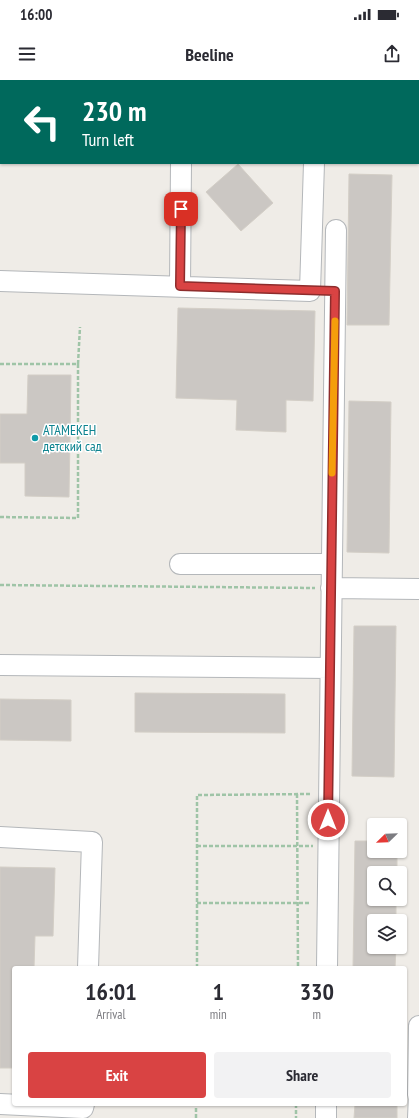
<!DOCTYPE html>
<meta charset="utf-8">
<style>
body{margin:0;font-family:"PT Sans Narrow",sans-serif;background:#f2f2f3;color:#2b2b33;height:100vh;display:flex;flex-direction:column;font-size:15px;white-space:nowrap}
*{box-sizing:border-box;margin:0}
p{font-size:13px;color:#7c7c81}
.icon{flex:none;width:22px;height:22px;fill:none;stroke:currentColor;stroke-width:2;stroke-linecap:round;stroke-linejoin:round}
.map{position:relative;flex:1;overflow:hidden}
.side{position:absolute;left:12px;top:886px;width:395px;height:140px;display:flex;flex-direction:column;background:#fff;border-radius:4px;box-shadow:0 1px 3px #0004}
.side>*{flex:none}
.guide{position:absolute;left:0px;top:0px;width:419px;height:84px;box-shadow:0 1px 3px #0004;background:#00695c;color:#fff;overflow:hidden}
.needle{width:26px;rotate:247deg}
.buttons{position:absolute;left:367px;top:738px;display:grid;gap:8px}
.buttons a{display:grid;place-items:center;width:40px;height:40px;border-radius:4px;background:#fff;box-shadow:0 1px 3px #0004;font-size:20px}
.pin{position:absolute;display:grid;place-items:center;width:34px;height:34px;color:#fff;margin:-17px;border-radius:8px;box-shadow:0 2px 6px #0006}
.me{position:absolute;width:44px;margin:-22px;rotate:0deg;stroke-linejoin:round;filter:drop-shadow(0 0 3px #0008)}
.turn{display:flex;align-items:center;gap:14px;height:84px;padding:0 16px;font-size:18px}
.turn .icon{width:52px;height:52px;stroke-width:2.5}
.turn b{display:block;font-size:28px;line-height:34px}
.eta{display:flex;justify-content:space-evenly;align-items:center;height:68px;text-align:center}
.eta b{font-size:24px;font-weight:700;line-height:28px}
.action{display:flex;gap:8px;margin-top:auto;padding:8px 16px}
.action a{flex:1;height:46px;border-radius:4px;background:#d94343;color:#fff;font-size:16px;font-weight:700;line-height:46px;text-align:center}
.action a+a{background:#f2f2f3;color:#2b2b33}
.status{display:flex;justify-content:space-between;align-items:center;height:28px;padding:0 20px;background:#fff;direction:ltr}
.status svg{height:11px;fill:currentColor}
header{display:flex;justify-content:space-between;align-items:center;height:52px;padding:0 16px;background:#fff;font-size:18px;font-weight:700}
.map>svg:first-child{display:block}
.building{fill:#cbc7c3;stroke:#d3cec6}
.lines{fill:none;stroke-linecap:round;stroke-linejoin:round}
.minor-casing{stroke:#b4b7ba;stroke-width:22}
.path{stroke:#9fc4a7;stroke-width:2.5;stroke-dasharray:4 2;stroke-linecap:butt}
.minor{stroke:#fff;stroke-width:20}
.route-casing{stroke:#8d2c2c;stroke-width:10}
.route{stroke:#d94343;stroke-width:7}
.slow{stroke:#f59e0b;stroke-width:7}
.culture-dot{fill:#0f9aa8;stroke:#fff;stroke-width:1.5}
.labels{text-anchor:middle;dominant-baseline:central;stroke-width:3;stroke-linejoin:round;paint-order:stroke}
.culture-label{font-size:14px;fill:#0d838f;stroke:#fff;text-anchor:start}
</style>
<div class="status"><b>16:00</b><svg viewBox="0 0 49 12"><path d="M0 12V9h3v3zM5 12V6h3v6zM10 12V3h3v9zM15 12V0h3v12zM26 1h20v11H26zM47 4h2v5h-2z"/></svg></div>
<header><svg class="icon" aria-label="menu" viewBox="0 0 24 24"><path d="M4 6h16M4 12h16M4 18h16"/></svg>Beeline<svg class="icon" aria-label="share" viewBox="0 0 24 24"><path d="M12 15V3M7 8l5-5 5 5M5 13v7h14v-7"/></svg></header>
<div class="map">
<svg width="419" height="1038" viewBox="0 0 419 1038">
<rect width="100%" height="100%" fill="#efece7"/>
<path class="building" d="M238,84l35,39 -32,28 -35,-39z
M349,94l43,1 -3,150h-42z
M178,228l137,3 -2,90 -27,-1v32l-50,-2 1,-30 -61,-2z
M28,295h43l-2,122 -44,-1v-33h-25v-49h27z
M349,321l42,1 -2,151 -42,-1z
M354,546h42l-2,151 -42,-1z
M135,613l150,1v39l-150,-1z
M0,619l71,1v41l-71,-1z
M355,761h19v10h23v22h-23v26h22v22h-22v26h22l-1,21h-42z
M0,787l55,1 -2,68h-18l-1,32h-20v100h-14z
M355,1024h42v14h-43z"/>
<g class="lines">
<defs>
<path id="minor" d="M182,0v1
M316,1v-1
M418,5h1
M0,39h1
M0,201l310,10 4,-128
M180,206l1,-123
M180,484h151
M331,508l88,1
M0,585l330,3
M0,757l92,5 -4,126
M327,888l9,-738
M418,1015l1,-69
M0,1024l83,4 1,-4
M326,1038v-14
M418,1038l1,-23"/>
</defs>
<use href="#minor" class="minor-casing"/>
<path class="path" d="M0,284h78v154l-78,-1
M78,284l2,-37
M0,505l315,3
M297,714l1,174
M197,766h116
M197,823h114
M197,888v-173l115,-1
M296,1024v14
M196,1038v-14"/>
<use href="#minor" class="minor"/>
</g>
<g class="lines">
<defs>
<path id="route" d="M181,129l-1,77 155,5 -7,529"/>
</defs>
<use href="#route" class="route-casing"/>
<use href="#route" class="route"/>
<path class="slow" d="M332,393l3,-152"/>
</g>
<circle class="culture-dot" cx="35" cy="358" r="4"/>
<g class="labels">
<g class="culture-label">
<text x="43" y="350">АТАМЕКЕН<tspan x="43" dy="16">детский сад</tspan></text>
</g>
</g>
</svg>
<div class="buttons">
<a><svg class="needle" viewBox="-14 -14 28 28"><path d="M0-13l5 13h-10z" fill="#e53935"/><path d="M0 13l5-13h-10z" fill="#7c7c81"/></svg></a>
<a><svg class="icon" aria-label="search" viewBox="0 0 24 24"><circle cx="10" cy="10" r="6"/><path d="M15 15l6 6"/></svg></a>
<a><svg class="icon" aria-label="layers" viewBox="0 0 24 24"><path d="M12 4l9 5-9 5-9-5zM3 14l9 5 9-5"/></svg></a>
</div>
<div class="pin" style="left:181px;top:129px;background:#d93025"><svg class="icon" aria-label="arrive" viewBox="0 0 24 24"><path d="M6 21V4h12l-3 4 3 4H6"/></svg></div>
<svg class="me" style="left:328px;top:740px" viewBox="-20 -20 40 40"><circle r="17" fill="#d94343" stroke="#fff" stroke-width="3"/><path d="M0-11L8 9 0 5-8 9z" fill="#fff"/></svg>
<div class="guide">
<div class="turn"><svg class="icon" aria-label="left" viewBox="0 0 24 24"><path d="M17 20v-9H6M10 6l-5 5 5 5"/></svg><div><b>230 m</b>Turn left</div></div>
</div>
<section class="side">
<div class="eta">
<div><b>16:01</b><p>Arrival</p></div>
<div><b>1</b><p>min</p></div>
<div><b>330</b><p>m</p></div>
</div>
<div class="action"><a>Exit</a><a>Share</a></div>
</section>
</div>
